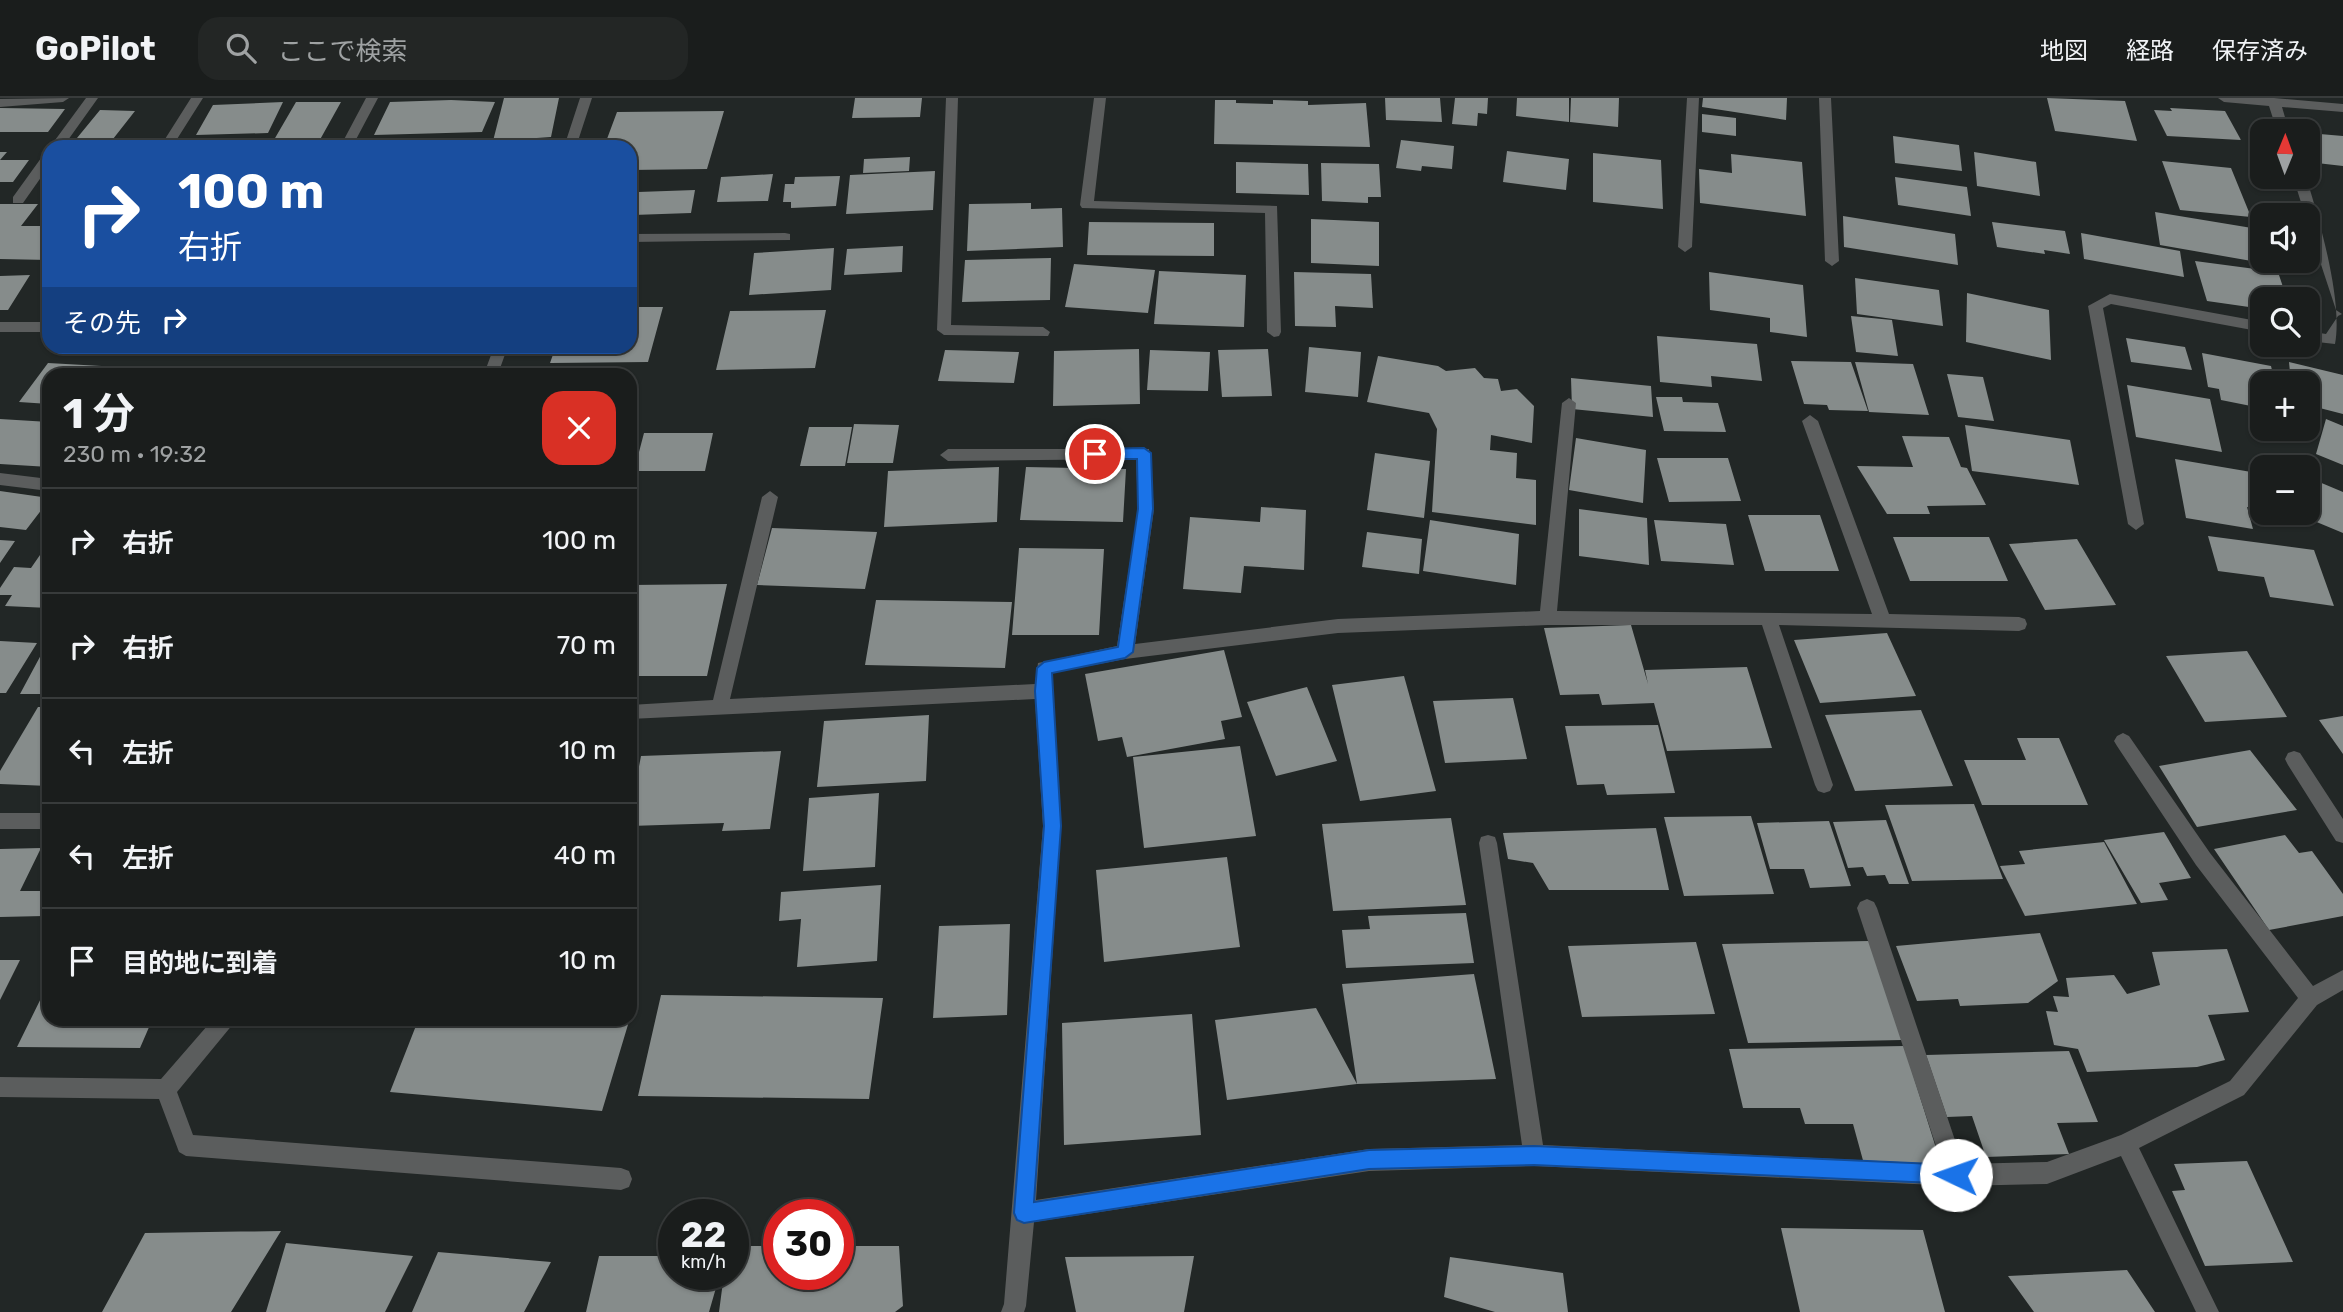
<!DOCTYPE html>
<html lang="ja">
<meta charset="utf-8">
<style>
body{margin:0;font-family:Rubik,"Noto Sans JP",sans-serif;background:#232625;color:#f1f3f6;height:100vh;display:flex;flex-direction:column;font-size:26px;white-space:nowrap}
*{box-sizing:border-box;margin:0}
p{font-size:23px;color:#9fa2a3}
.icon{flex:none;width:38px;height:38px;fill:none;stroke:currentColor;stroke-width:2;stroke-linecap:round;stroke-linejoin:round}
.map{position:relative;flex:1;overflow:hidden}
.drawer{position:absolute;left:42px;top:270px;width:595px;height:658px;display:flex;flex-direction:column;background:#1a1d1c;border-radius:21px;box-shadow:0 2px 5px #0004,0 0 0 2px #383b3b}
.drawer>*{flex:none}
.hud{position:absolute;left:42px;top:42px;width:595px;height:214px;border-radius:21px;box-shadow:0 2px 5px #0004,0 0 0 2px #383b3b;background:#1a4fa0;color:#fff;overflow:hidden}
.needle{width:46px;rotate:1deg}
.tools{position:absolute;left:2250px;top:21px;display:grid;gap:14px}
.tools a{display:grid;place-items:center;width:70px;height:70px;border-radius:14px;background:#1a1d1c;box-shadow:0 2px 5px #0004,0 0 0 2px #383b3b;font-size:35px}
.speed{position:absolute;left:658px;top:1101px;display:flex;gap:14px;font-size:35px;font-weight:700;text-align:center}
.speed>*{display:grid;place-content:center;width:91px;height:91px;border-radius:50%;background:#1a1d1c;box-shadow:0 2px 5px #0004,0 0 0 2px #383b3b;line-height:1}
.speed small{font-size:18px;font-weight:400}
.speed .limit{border:10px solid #d22;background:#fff;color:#111}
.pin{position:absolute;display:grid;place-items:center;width:60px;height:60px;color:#fff;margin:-30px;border:4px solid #fff;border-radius:50%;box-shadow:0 2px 7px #0007}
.me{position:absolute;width:77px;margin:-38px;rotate:273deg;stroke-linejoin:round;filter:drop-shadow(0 0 5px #0008)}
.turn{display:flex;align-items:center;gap:24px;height:147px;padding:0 21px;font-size:32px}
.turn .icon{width:91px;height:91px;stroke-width:2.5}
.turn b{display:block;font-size:49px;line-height:60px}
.then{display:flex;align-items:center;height:66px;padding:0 21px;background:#0003;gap:14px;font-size:26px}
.round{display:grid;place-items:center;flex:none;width:74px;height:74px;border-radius:21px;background:#232625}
.summary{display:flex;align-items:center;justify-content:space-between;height:119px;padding:0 21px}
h1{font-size:42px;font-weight:700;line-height:52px}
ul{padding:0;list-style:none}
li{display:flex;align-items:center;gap:21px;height:105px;padding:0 21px;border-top:2px solid #383b3b}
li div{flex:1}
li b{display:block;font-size:26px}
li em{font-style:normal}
header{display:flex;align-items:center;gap:42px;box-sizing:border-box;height:98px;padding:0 35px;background:#1a1d1c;border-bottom:2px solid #383b3b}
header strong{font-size:33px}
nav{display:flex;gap:38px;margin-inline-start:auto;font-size:24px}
.search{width:490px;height:63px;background:#232625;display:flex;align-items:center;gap:18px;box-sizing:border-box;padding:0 24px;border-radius:21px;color:#9fa2a3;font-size:26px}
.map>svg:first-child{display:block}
.building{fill:#868c8b}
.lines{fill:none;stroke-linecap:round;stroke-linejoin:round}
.minor{fill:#5b5d5d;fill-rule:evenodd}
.route{fill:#1a73e8;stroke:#114b97;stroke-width:2}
</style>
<header>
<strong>GoPilot</strong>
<div class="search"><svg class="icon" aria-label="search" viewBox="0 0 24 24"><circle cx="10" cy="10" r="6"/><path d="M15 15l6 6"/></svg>ここで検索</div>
<nav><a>地図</a><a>経路</a><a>保存済み</a></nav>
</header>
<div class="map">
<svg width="2343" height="1214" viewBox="0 0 2343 1214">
<rect width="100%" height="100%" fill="#222726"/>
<path class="building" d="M504,0h55l-8,39 -58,4z
M855,0h67l-2,19 -68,1z
M1385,0h55l2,24 -56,-2z
M1455,0h33l-1,16 -9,-1 -1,13 -25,-2z
M1517,0h52v24l-53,-6z
M1571,0h48l-1,29 -48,-5z
M1703,0h84l-1,22 -84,-13z
M2047,0l78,3 12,40 -82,-10z
M451,2l44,2 -13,30 -108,3 16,-33z
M1215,2h21v3l37,1v-4l35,1v4l58,-2 4,44 -156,-3z
M283,4l-15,31 -72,2 17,-30z
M296,4h45l-24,43h-46z
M0,10l65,1 -17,23h-48z
M2170,10l55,3 16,29 -74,-4 -13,-26 18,1z
M100,12l35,1 -22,28 -36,-1z
M724,13l-17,58 -77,1v-23h-26l13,-35z
M1702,16l34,4v18l-34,-4z
M2308,35l35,3v30l-35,-4z
M1893,38l66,9 3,26 -67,-8z
M1401,42l53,6 -2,23 -30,-3 -1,5 -25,-3z
M1507,53l62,8 -3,31 -63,-8z
M0,54h7l-7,8h29l-16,22h-13z
M1974,54l62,10 4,34 -63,-10z
M1593,55l68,7 2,49 -70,-7z
M1731,56l71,8 4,54 -106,-13 -1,-34 33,4z
M910,59l-1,14 -46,2 1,-14z
M2162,63l69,7 20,49 -71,-7z
M1236,64l72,2 1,31 -73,-2z
M1321,65l58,1 2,33h-13v6l-46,-2z
M935,73l-2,39 -87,4 4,-39z
M773,76l-5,27 -51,1 4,-25z
M840,78l-4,30 -45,2v-6h-8l2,-18h9l1,-7z
M1895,79l72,10 4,29 -73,-11z
M695,92l-4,23 -58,2 5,-23z
M1031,105v6l31,-1 1,39 -96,4 2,-47z
M0,106h38l-17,22h21l7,-9v43l-49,-1z
M2155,114l103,17 5,34 -103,-18z
M1843,118l112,18 3,31 -114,-18z
M1311,121l68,3v44l-68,-3z
M1089,124l125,1v33l-127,-1z
M1992,124l73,9 5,23 -26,-4 1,4 -48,-7z
M2081,135l99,18 4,26 -100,-18z
M903,148l-1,26 -58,3 3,-26z
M834,150l-3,42 -82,5 5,-42z
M1051,160l-1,42 -88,2 3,-42z
M2195,163l83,11 9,27h-24v10l-56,-8z
M1074,166l81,6 -7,43 -83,-6z
M1159,173l87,4 -2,52 -90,-3z
M1294,174l77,2 2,34 -38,-2 1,21 -41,-1z
M1709,174l94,13 4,52 -37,-5v-14l-60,-8z
M30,177l-22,35h-8v-34z
M1855,180l84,12 4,36 -86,-12z
M1967,195l82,17 2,50 -85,-18z
M630,209h33l-15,55 -98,1 6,-17h74z
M826,212l-11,58 -99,2 14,-59z
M1851,218l41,4 6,36 -42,-4z
M1657,238l100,8 5,37 -51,-5 1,11 -52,-5z
M2126,240l59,9 7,23 -61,-8z
M1309,249l52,5 -3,45 -53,-5z
M1139,251l1,55 -87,2 1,-55z
M1268,251l4,47 -50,1 -4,-47z
M945,252l74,2 -5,31 -76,-2z
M1150,252l60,2 -2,39 -61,-1z
M2202,255l69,13 4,17h-12v13l-15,-2 3,12 -30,-6 -2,-11 -11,-2z
M1378,258l60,10 8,5 29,-3 9,10 14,1 3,12 16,-2 17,17 -2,37 -41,-8 -1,15 27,3 -1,25 20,2v45l-104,-13 5,-83 -8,-16 -62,-11z
M1791,263l60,1 17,49 -39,-1 -2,-5 -23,-1z
M1855,264l58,2 16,51 -60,-3z
M2289,264l54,13v39l-35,-9v-22h-17z
M48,265l89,5 -4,6h-84v30l-30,-2z
M370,271l-2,5h-68v-2z
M217,272h39l-3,4h-38z
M1947,276l36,3 11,44 -36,-4z
M1571,280l80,8 2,31 -81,-8z
M2127,287l83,14 12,53 -86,-15z
M1656,299h26l1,5 35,1 8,29 -62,-1z
M0,321l49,3v45l-49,-3z
M2326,321l17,7v39l-27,-11z
M854,326l45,1 -6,38h-46z
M1965,327l105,15 9,45 -107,-14z
M809,329h43l-7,39h-45z
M644,335h69l-8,38h-71z
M1902,338l47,1 12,30 6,1 19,37 -59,1 3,8h-43l-30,-48 56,1z
M1576,340l70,12 -3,53 -74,-13z
M1375,355l55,8 -6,57 -57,-8z
M1657,360h71l13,43 -72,1z
M2175,361l88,15v36l-16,-3 6,22 -67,-11z
M999,369l-2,55 -113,5 4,-56z
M1026,369l100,2 -3,53 -103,-2z
M2312,381l31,13v41l-48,-20h13v-24z
M0,393l49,7v2l-23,30 -26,-3z
M1261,409l45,3 -2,60 -60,-4 -3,27 -58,-4 7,-72 70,5z
M1579,411l68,9 2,47 -70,-9z
M1748,417h72l19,56h-74z
M1430,422l89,14 -3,51 -93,-14z
M1654,422l72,4 8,41 -73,-4z
M772,430l105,4 -12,57 -108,-4z
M1367,434l55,7 -3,35 -57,-7z
M2208,438l106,14 20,56 -64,-9 -6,-20 -46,-6z
M1893,439h96l19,44h-98z
M2077,441l39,66 -71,5 -36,-66z
M0,442l15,1 -15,22z
M1019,450l85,1 -5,86h-87z
M40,457h9v53l-44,-2 7,-11h-12v-7l14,-21 17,1z
M727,486l-20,92h-77v-91z
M876,502l136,2 -7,66 -140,-3z
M1631,527l17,59 -3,-14 102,-3 25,81 -105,3 -13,-48 -52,2 -3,-11 -39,1 -16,-67z
M1887,535l29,63 -96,7 -26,-63z
M49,542v54h-29z
M0,543l37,2 -31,50h-6z
M1224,552l18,67 -21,4 4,18 -98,18 -5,-20 -24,4 -13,-67z
M2247,553l40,66 -82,5 -39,-66z
M1404,578l32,115 -76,10 -28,-116z
M1307,589l30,74 -61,15 -29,-74z
M1513,600l14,61 -82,4 -12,-62z
M38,609h11v79l-49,-2v-13z
M1921,612l32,76 -98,5 -30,-76z
M929,617l-3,66 -109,6 7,-66z
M2343,618v38l-24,-34z
M1658,627l17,68 -68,2 -3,-11 -27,1 -12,-59z
M2017,640h42l29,67h-106l-18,-45h62z
M1240,648l16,90 -112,12 -11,-91z
M2250,652l47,60 -100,17 -38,-61z
M781,653l-11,78 -48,2 2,-8 -94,3v-13l11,-57z
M879,695l-4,74 -72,4 6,-73z
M1974,706l29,75 -91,2 -27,-76z
M1751,718l23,78 -90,2 -20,-79z
M1451,720l15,87 -133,6 -11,-87z
M1886,722l23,64h-20l-4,-9 -18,1 -4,-9 -15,1 -15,-46z
M1829,723l22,65 -41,2 -6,-19h-34l-13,-46z
M1656,730l13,62h-120l-16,-27 -25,-4 -5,-26z
M2164,734l27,46 -32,5 9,17 -27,3 -37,-63z
M2285,737l14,18 13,-2 31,43v22l-74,14 -55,-81z
M2104,744l33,62 -112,12 -25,-50 25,-2 -6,-13z
M41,750l-21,43h29v15l-5,10 -44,1v-68z
M1227,759l13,90 -136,15 -8,-92z
M881,787l-4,76 -80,6 4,-48 -22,2 2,-29z
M1466,815l8,50 -128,5 -4,-38 28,-1 -2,-13z
M1010,826l-3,91 -74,3 6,-92z
M2040,835l18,48 -30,22 -68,3 -2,-7 -41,2 -21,-55z
M1869,843l33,99 -154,3 -26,-99z
M1696,844l19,72 -133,3 -14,-71z
M2227,851l22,63 -41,3 17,45 -28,7 -110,5 -9,-23 -24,-4 -8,-34 12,1 -5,-16 16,1 -3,-19 48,-3 13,19 33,-9 -8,-33z
M0,862h20l-20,40z
M1474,876l22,105 -139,5 -15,-100z
M49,884v36h104l-13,30 -123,-1z
M661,897l222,3 -14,101 -231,-3z
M1316,910l41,76 -130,16 -12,-80z
M1192,916l9,121 -137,10 -2,-122z
M419,920h211l-28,93 -212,-19z
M1904,948l37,118h-77l-11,-40h-48l-5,-16h-57l-14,-59z
M2069,953l29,71 -41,1 12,31 -83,3 -14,-41 -25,1 -21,-62z
M2247,1063l46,101 -88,4 -33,-75 13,-1 -11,-26z
M1781,1130l142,2 22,82h-145z
M281,1133l-50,81h-129l43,-79z
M286,1145l127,13 -28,56h-119z
M733,1148h46v28h59v-28h61l4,60 -8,6h-176l5,-38h9z
M438,1154l113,10 -27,50h-112z
M599,1158h75v18h46l-11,38h-123z
M1194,1158l-10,56h-108l-11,-55z
M1450,1159l113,16 5,39h-73l-51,-15z
M2127,1172l28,42h-121l-26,-36z"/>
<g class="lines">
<path class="minor" d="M69,0l-6,4 -63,5v-8z
M86,0h12l-35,49h-13z
M191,0h12l-31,49h-12z
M366,0h12l-26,49h-12z
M580,0h12l-16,49h-12z
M946,0h12l-7,227 92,2 7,5 -2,4 -104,-1 -7,-5z
M1094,0h12l-12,103 183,5 4,126 -2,4 -5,1 -7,-5 -2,-119 -183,-5 -2,-3z
M1687,0h12l-7,149 -7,5 -7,-5z
M1819,0h12l8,163 -7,5 -7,-5z
M2218,0h56l69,6v8l-61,-5 7,24h-12l-8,-25 -45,-4z
M49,55v13l-26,37h-10v-6l31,-43z
M2293,79h13c14,44 37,125 29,167l-27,-3v-10l18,3 12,-18 4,-2 -6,-4 -28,-85v-10h-3z
M785,135l5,1v6l-160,2v-8z
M2110,196l153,28v10l-152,-28 -8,4 41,216 -8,6 -8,-6 -40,-218z
M0,224h49v10h-49z
M238,248h270l-10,28h-14l7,-19 -246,-4z
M1569,300l7,5 -19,208 315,3 -70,-193 8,-6 8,6 71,193 130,3 6,2 2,5 -2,5 -6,2 -240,-6 54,160 -3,6 -6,2 -6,-2 -3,-6 -53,-160h-214l-210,8 -213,26 -73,14 9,153 -25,374 333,-51 153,-4 -43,-302 2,-6 7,-2 7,2 2,6 46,302 399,19 -85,-256 3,-6 7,-3 7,3 3,6 86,256 84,-2 74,-27 109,-54 68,-83 -102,-133 -79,-119 -3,-5 3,-5 6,-3 6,3 81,117 103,133 30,-16v20l-26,15 -73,90 -105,53 80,164h-23l-75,-156 -74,28 -91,2 -422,-20 -165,5 -335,51 -8,84 -2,6h-23l3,-8 39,-478 -8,-127 -405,20v-14l83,-5 49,-203 8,-6 8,6 -48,202 305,-15 3,-21 79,-17 21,-137 -2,-50 -188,2 -8,-6 8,-6h201l5,60 -19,135 203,-25 202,-8 22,-208z
M0,375l49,6v12l-49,-6z
M2294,653l6,2 43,66v24l-7,-2 -48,-76 -3,-6 3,-6z
M0,715h49v16h-49z
M214,920h24l-61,74 16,43 428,33 8,3 3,8 -3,8 -8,3 -435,-34 -7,-4 -20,-53 -159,-2v-20l161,2z"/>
</g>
<path class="route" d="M1144,350l7,5 2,56 -20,143 -8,6 -73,15 9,153 -27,376 335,-52 165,-4 422,19 7,3 3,7 -3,6 -7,3 -422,-19 -165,4 -345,54 -7,-3 -3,-7 30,-387 -9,-135 2,-23 7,-6 74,-15 20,-138 -1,-50h-42l-7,-5 7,-5z"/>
</svg>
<div class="tools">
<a><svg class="needle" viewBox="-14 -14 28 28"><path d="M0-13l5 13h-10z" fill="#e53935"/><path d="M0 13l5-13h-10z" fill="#9fa2a3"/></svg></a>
<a><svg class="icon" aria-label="sound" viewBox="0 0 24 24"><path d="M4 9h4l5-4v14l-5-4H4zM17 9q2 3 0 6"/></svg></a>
<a><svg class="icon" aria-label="search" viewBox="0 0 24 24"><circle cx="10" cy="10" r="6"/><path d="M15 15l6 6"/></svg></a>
<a>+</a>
<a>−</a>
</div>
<div class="speed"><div>22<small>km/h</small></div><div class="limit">30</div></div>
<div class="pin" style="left:1095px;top:356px;background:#d93025"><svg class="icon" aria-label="arrive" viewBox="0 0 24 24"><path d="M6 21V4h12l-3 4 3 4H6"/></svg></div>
<svg class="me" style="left:1956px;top:1077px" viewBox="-20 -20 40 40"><circle r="19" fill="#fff"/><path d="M0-13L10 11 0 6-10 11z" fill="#1a73e8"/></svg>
<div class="hud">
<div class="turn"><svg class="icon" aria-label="right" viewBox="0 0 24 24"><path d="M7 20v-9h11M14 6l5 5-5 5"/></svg><div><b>100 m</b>右折</div></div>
<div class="then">その先<svg class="icon" aria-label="right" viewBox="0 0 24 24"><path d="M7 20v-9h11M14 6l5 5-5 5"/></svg></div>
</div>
<section class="drawer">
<div class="summary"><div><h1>1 分</h1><p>230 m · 19:32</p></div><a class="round" style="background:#d93025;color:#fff"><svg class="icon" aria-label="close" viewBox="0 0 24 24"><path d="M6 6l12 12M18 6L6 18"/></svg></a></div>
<ul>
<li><svg class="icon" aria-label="right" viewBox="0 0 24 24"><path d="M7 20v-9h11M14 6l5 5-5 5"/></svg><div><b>右折</b></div><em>100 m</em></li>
<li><svg class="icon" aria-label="right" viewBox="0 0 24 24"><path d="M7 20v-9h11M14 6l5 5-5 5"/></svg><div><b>右折</b></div><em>70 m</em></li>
<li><svg class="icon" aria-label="left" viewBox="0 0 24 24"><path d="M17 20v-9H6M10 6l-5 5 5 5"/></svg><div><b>左折</b></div><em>10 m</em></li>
<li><svg class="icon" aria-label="left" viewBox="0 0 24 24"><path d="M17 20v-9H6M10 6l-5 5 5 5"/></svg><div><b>左折</b></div><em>40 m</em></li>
<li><svg class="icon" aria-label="arrive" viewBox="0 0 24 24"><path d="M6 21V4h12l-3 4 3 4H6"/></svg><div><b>目的地に到着</b></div><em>10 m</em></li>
</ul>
</section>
</div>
